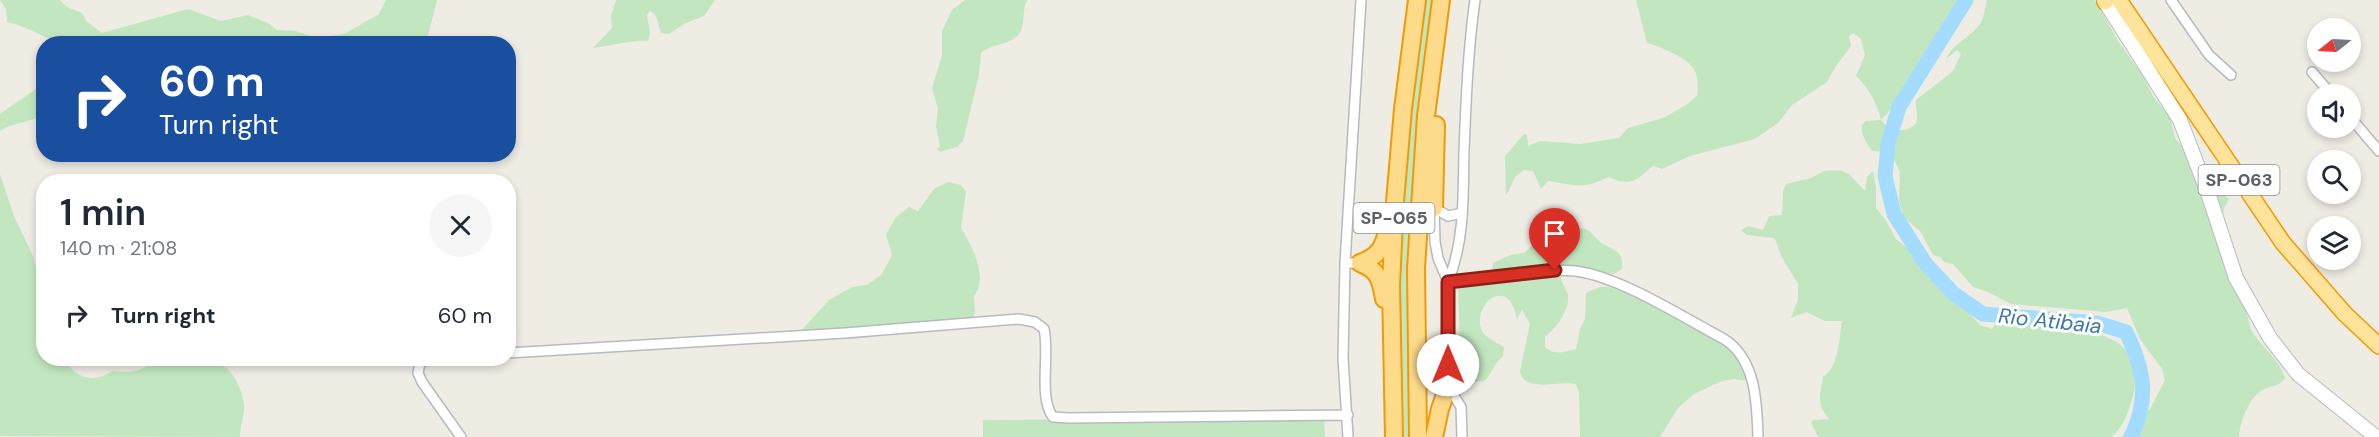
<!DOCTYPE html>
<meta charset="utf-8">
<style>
body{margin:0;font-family:"DM Sans",sans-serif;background:#f6f6f7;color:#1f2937;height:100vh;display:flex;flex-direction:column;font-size:22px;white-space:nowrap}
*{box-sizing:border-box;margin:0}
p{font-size:20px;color:#747a83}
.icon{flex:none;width:33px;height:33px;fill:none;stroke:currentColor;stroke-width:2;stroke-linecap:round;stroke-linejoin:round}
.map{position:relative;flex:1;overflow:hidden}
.panel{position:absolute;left:36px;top:174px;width:480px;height:192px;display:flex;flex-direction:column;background:#fff;border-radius:24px;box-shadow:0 3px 9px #0003}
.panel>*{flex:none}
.guide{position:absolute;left:36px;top:36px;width:480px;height:126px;border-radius:24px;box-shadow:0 3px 9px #0003;background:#1a4fa0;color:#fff;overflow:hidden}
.needle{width:39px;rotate:252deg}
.controls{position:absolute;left:2307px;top:18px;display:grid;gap:12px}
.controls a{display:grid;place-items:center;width:54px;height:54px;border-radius:50%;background:#fff;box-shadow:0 3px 9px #0003;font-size:30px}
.pin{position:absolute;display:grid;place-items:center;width:51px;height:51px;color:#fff;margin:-62px -26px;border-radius:50% 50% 50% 0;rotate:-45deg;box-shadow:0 0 6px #0007}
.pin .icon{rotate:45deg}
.me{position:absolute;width:66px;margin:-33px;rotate:0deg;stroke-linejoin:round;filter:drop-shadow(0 0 4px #0008)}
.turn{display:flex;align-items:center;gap:21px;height:126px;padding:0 24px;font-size:27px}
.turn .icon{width:78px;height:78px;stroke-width:2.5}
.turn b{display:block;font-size:42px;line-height:51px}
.round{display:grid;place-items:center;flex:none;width:63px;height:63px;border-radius:32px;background:#f6f6f7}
.head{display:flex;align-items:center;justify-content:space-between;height:102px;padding:0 24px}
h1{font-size:36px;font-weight:600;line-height:45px}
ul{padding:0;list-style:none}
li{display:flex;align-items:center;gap:18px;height:78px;padding:0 24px}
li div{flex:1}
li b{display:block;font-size:22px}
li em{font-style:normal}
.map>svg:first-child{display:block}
.green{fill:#c2e7c0}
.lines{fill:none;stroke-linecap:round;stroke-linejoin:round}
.river{stroke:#a4dcff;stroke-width:15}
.minor-casing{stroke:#b6babe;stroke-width:12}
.secondary-casing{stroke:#b7bbc0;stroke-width:16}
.trunk-casing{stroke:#f39a00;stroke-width:18}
.motorway-casing{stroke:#f39a00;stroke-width:20}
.minor{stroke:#fff;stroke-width:9}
.secondary{stroke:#fff;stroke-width:14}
.trunk{stroke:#fee49a;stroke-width:15}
.motorway{stroke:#fedb8b;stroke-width:16}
.route-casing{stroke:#8d1f18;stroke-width:15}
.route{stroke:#d93025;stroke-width:10}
.labels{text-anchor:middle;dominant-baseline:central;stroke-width:6;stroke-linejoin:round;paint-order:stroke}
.shield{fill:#fff;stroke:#8d9093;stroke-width:1.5}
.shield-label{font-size:18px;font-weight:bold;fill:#5c6065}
.water-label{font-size:21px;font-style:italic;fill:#3c77aa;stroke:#fff}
</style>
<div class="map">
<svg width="2379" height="437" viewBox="0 0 2379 437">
<rect width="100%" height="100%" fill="#efece4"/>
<path class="green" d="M0,0h60l7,7 15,6 4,8 16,12 86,-24 33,12 27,-6 20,8 9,7 18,1 23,7 26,-4 35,-20 7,-14h51l-11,44 -365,-1c-19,-6 -35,-17 -54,-21l-1,-13z
M616,0h99l-11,16 -18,7 -17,11 -8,-1 -5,-17 -6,-5 -3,4 3,18 -2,8c-12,-2 -40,5 -55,7l19,-20 -1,-12z
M965,0h62c-5,10 -2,25 -7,33 -10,13 -27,10 -39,20l-2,22 -16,66 -6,6 -17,5 -3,-3 3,-3 -4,-20 2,-17 -6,-21 10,-33v-24l10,-21z
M1423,0h11l-22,437h-11l-3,-158 13,-185z
M1636,0h326c-16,30 -37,58 -57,86 -8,12 -13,24 -24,34 2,2 4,5 7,7 8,6 28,4 29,-8 1,-6 -2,-13 -1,-19l37,-29 8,-17 -4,-4 -11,9c7,-16 24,-21 34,-35 4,-6 5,-17 7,-24h108l25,44 23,32 10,20 18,23 4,19 20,24 19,31 9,1 6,5c-23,39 0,76 17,112 3,7 3,16 7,22 10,15 27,27 32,45 -5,9 -15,7 -24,13 -13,8 -21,32 -22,46h-117l6,-10 22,-18 15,-29 -3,-11 -22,-30 -13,-31 -21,4 -95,-8 -23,-12 -15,-5 -20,-23 -9,-2 -4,-5 -7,-2 -13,-24 -16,-13 -5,-17 1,-29 -7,-15 -6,-5 -15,-1c-5,-7 -12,-17 -10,-26l4,-4 15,-1c-4,-17 -13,-33 -25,-44l9,-21 -4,-16 -8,-6 -4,3 2,10 -15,20 -9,16 -35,23 -14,18 -23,16 -65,17 -28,13 -9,-3c-18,15 -21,21 -45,11 -25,13 -33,8 -60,4l-7,8 -8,-18 -9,-1 -9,7 -9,19 -1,-40 19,-22 3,1 1,11 12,-5 40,3 39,-6 9,-10 35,-10 23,-13 11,-9c1,-9 2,-20 -4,-28 -7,-11 -33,-21 -46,-25z
M43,84v31c-14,8 -29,7 -43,16v-17z
M1839,170l10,4 16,17 2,-14 6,-6 3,17v20l9,11 11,20 19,15 65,71 12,4 5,-9c28,-4 109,7 128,29 12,14 13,36 6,53 -4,13 -8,26 -20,35h-293l-7,-14 2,-3 16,-1c-13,-15 -9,-23 -6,-42 16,-10 16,-38 19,-56h-17l-19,-9 -15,6 7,-19v-15l-17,-28 -5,-15 -3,-3 -26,-3 -6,-5 7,-4 15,4 6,-14 13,-1 1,-24 3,-7 25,-6 13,-7z
M0,174l14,42 19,40 10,43 1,59 21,1c9,19 29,25 47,12 13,1 24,2 36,-5 4,-2 7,-6 12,-8 11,-3 21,7 31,6 5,0 9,-3 14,-4 23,-1 37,25 39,45 1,9 -4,21 -4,32l-240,-1z
M948,182l13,3 5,7 -5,36c11,18 28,50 13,68l1,17 -5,9 -116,17 -56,-5 31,-34 23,-13 15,-2 15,-11 10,-19 -6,-21 10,-17 13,-10 9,4 16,-22z
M1583,228c9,2 12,11 20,16 12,7 21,7 19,25l-8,5 -53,-2c-2,10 5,14 7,23 2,16 -13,34 -23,42v10c9,9 19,5 31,2l4,-20 5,-10 1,-26c7,-3 13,-7 22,-6 20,2 121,56 132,72 4,6 6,16 8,22l-14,-2 -12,2 -28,13 -16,14 -18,29h-80l-1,-44 -3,-9c-17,-4 -52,10 -56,-13l10,-47 -8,-14 -5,9c-2,-6 -4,-17 -10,-21 -19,-11 -35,22 -23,36 5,5 14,9 20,13l-1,9c-10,9 -11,17 -18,25l-12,1 -12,-6 -3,-90 8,-8 26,-4 1,-11 17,-8 14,-2 15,-14 10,9 9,2 5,-6 2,-12z
M1324,417l1,20h-342v-17z"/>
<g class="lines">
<path class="river" d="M1966,0l-67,107 -11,37 -3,32 9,38 31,49 29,31 29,20 114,9 29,9c18,38 24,65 5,105"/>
<defs>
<path id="minor" d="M2171,0l38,55 22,20
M2312,72l19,22
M2350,117l29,34
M1434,208l1,34 3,16 10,24v104l13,21 1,30
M1434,208l14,8 14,-3
M1345,263l-2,95 5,79
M1360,263h-15l16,-263
M1448,282c39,-4 89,-15 127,-11 44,5 109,47 149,68 32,20 33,64 34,98
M1448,282c17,-42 15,-87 16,-131 2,-51 4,-101 11,-151
M508,353l337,-20 174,-14 16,3 9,7c6,26 -6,68 9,88l16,1 279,-3
M432,358l-12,5 -2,10 4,9 39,55"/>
<path id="secondary" d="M2104,0l76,120 28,73 28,85 34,60 28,36 78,63"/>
<path id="trunk" d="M2119,0l164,243 62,71 34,32
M2105,2l1,-2"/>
<path id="motorway" d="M1434,208l2,-83
M1360,263c19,7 21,18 24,36
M1360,263c19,-7 23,-15 28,-34
M1394,437l-3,-152 4,-83 8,-93 14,-109
M1418,437l-2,-169 10,-152 15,-116
M1434,437l6,-28 8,-23"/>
</defs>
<use href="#minor" class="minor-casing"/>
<use href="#secondary" class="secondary-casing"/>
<use href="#trunk" class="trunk-casing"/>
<use href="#motorway" class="motorway-casing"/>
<use href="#minor" class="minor"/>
<use href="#secondary" class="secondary"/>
<use href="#trunk" class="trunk"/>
<use href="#motorway" class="motorway"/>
</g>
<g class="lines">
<defs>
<path id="route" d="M1448,365v-83l107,-12"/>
</defs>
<use href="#route" class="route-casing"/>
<use href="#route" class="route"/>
</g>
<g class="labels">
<g class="shield">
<rect x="2198.5" y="165" width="81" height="30" rx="4.5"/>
<rect x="1353.5" y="203" width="81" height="30" rx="4.5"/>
</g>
<g class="shield-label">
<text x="2239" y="180">SP-063</text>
<text x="1394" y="218">SP-065</text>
</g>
<g class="water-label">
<text transform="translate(2050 321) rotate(6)">Rio Atibaia</text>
</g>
</g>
</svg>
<div class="controls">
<a><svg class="needle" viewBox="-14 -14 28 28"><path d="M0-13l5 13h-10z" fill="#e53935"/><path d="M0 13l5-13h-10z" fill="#747a83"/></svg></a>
<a><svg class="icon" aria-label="sound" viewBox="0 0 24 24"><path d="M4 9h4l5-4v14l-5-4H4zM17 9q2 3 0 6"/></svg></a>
<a><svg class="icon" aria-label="search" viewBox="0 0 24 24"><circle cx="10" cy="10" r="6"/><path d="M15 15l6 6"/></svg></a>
<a><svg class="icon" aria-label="layers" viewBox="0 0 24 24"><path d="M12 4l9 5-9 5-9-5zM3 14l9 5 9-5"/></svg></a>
</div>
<div class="pin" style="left:1555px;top:270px;background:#d93025"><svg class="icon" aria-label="arrive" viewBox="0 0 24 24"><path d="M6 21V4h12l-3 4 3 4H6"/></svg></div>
<svg class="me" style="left:1448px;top:365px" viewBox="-20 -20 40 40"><circle r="19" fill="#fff"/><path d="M0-13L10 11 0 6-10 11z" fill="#d93025"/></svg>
<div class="guide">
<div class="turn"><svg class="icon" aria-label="right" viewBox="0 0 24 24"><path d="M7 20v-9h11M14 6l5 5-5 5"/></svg><div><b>60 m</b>Turn right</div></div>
</div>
<section class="panel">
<div class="head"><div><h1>1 min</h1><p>140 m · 21:08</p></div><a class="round"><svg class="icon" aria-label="close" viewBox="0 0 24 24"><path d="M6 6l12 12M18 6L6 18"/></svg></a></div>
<ul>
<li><svg class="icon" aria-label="right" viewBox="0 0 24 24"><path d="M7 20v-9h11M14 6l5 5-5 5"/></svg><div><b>Turn right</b></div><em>60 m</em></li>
</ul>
</section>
</div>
